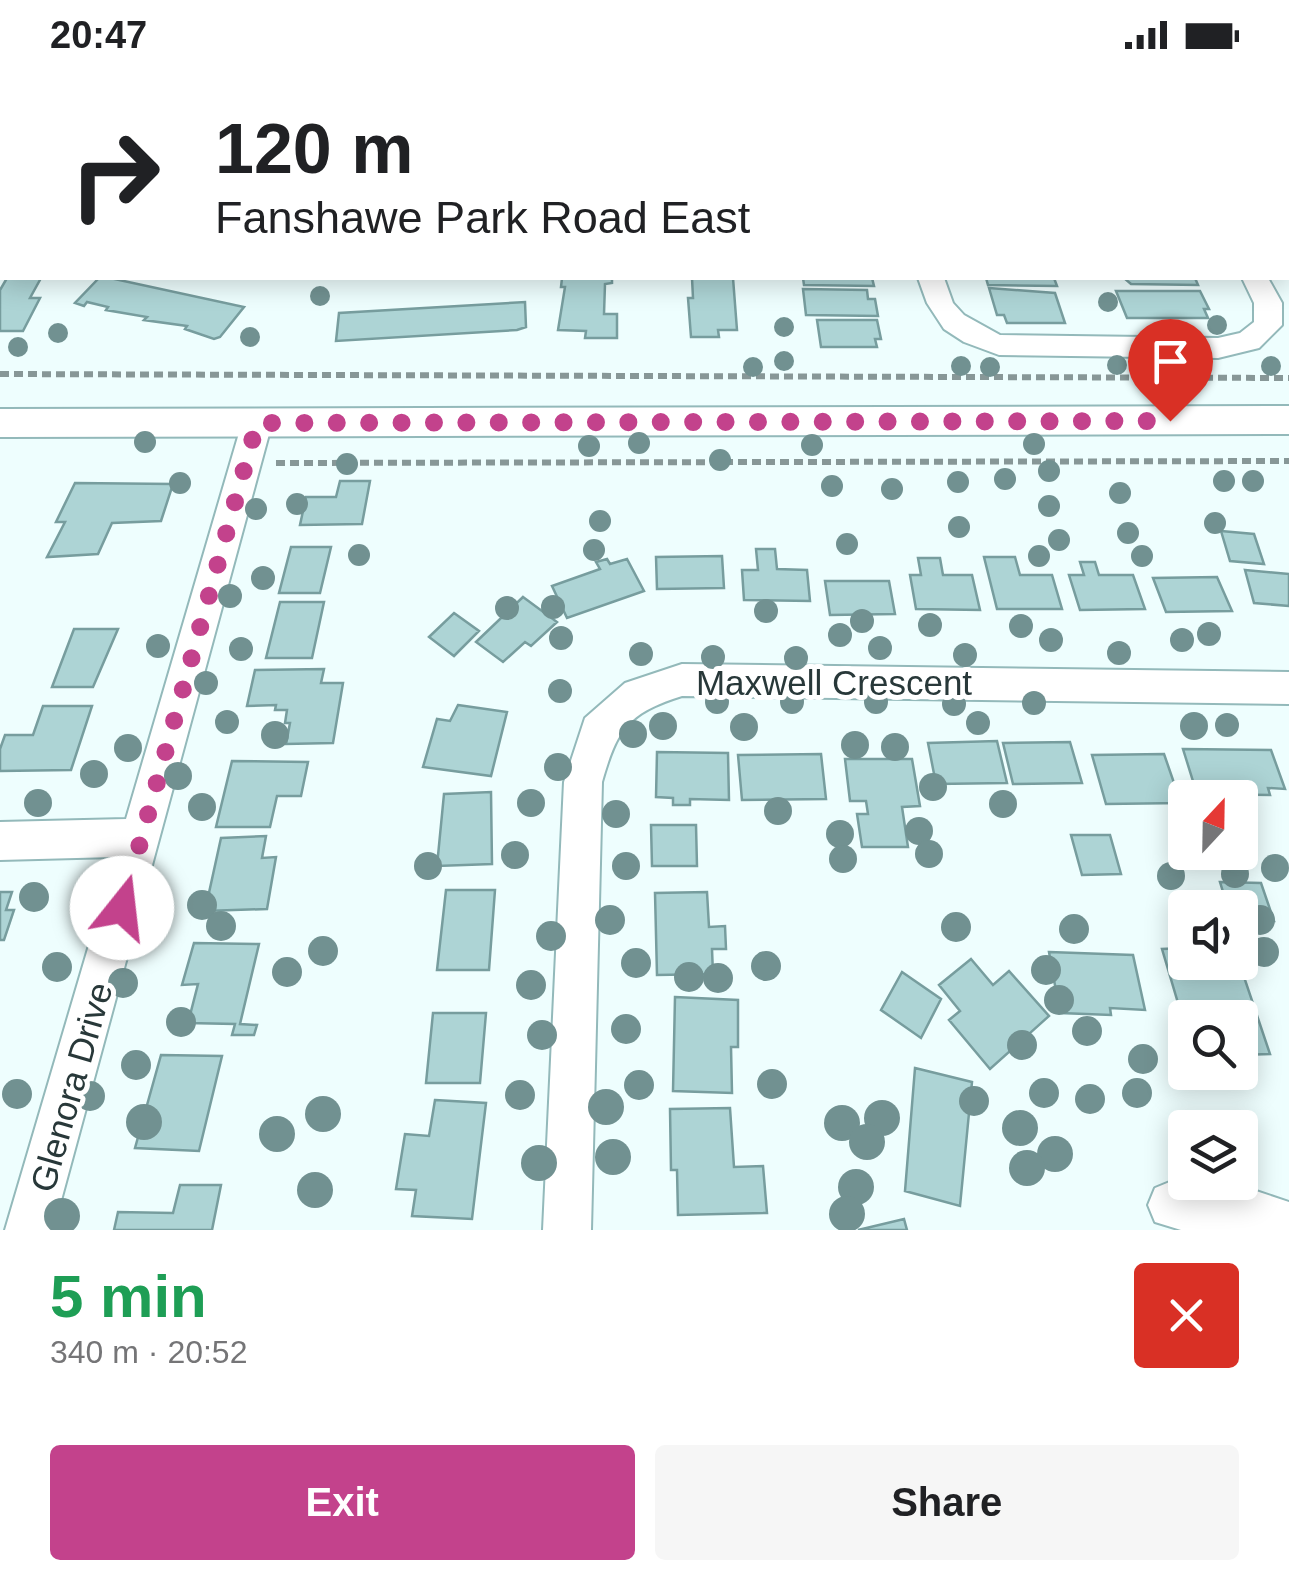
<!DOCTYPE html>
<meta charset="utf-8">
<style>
body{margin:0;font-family:Arial,sans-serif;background:#f6f6f6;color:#202124;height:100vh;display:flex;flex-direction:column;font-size:38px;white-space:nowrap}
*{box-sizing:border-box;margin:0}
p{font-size:32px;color:#757577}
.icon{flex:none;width:55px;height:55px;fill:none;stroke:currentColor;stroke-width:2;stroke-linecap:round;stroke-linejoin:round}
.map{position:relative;height:1160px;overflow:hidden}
.panel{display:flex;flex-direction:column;background:#fff;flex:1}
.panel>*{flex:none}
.banner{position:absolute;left:0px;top:0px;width:1290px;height:210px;box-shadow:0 5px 25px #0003;background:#fff;color:#202124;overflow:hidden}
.needle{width:65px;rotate:22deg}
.fabs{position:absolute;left:1168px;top:710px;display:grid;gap:20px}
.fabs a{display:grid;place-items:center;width:90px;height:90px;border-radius:10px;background:#fff;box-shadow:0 5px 25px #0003;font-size:50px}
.pin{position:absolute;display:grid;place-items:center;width:85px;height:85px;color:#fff;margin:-102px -42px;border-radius:50% 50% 50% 0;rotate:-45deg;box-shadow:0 0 10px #0007}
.pin .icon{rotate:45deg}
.me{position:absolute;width:110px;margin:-55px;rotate:16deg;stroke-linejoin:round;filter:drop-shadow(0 0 8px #0008)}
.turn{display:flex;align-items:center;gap:35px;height:210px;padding:0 50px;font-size:45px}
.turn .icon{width:130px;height:130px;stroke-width:2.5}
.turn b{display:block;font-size:70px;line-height:85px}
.round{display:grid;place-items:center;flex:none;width:105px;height:105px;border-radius:10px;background:#f6f6f6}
.head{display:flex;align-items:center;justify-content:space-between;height:170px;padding:0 50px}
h1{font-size:60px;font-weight:800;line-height:75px;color:#1e9e55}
.primary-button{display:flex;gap:20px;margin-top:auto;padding:20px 50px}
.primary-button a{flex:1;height:115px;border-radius:10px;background:#c3428c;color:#fff;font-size:40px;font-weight:800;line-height:115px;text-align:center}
.primary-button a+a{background:#f6f6f6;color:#202124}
.status{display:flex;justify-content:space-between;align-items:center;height:70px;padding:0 50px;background:#fff;direction:ltr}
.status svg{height:28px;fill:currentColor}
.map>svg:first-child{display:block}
.forest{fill:#70c8cb}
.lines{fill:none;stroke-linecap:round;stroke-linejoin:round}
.stream{stroke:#52abae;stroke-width:8}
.building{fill:#add4d5;stroke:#779d9e;stroke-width:2.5}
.minor-casing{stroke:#93b9ba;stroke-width:4}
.major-casing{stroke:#93b9ba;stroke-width:4}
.path-far1{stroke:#879797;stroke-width:5;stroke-dasharray:8 4;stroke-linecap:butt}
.path{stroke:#879797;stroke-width:6;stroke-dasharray:9 5;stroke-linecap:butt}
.minor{fill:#fff;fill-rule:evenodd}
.major{fill:#fff;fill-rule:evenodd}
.tree{fill:#719191}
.route{stroke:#c3428c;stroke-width:18;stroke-dasharray:0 32.4}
.labels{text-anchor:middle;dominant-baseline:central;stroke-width:10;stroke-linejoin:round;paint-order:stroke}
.street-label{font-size:35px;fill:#283839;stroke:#fff}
</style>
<div class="status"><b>20:47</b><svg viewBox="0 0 49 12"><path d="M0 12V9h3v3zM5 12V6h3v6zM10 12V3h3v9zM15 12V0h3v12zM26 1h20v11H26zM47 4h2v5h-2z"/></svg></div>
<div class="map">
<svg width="1289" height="1160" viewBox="0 0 1289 1160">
<rect width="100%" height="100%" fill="#eefefe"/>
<path class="forest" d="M0,0h763l15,2h-776v68z"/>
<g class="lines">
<path class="stream" d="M97,0l4,2"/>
</g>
<path class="building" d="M7,208h34l-11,20h10l-17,33h-23v-41z
M99,208h11l134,29 -24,30 -6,2 -29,-10 2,-3 -43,-6 3,-3 -41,-7 2,-3 -21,-5 -3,4 -9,-3z
M562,208h50v5l-7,1 -1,30h13v24h-32l1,-7 -28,-1 7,-43h-4z
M692,208h41l4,52h-19l1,7h-28l-3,-39h5z
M803,208h69l2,8 -70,-1z
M986,208h68l3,8 -69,-1z
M1124,208h71l3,7 -67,-1z
M989,218l66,5 10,30h-58l-3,-8h-7z
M803,219l64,1 1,9h7l3,17 -72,-1z
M1116,221h84l9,18h-5l4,9h-81z
M525,232l1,25 -9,3 -181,11 3,-28z
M817,250h60l4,19h-6l2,8h-56z
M340,411h30l-8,43 -62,1 6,-28h30z
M75,413l98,1 -12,37 -49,2 -14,31 -51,3 18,-35h-9z
M1221,461l33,3 10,30 -34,-3z
M291,477h40l-11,46h-41z
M756,479h19l2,20 30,1 3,31 -66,-1 -2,-30h16z
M722,486l2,32 -67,1 -1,-32z
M984,487h31l5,18h32l10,34h-65z
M918,488h22l3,17h29l8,35 -64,-1 -6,-34h11z
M607,489l3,5 17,-5 17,32 -77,27 -15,-32 48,-17 -4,-7z
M1080,492h15l4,13h34l12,34 -65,1 -11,-35h15z
M1245,500l44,4v32l-35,-3z
M1217,507l15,34 -66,1 -13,-34z
M825,511h64l6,33 -65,1z
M523,527l34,25 -26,24 -6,-4 -22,20 -27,-20z
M280,532h44l-12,56h-46z
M454,543l25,18 -25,25 -25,-19z
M74,559h44l-25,58h-41z
M324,599l-3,14h22l-10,60 -47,1 4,-21h-5l2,-13h-12l1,-5 -29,1 8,-36z
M458,635l49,7 -16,64 -68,-9 14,-48 13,2z
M43,636h49l-21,64 -71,1v-22l5,-14h28z
M997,671l10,42 -71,1 -8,-41z
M1070,672l12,41 -69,1 -10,-41z
M1183,679l88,1 14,39 -17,-1 2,7 -73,-1z
M657,682l71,1 1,47 -39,-1v6h-17v-7l-17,-1z
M821,684l5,45 -84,1 -4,-45z
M1164,684l17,49 -75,1 -14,-49z
M845,689h67l8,47 -18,1 6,40h-46l-5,-33h11l-2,-13h-16z
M232,691l76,1 -7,34h-24l-7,31h-54z
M491,722l1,72 -55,2 7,-72z
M651,755h45l1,41h-45z
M1071,765h39l11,39 -39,1z
M266,766l-4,22 14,-1 -9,52 -62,2 16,-73z
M1220,812l41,1 13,38h-34v-13h-12z
M446,820h49l-6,80h-52z
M0,822h12l-6,18h8l-10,30h-4z
M707,822l2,35 16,-1 1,23h-14l1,25 -56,1 -2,-82z
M194,873l65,1 -19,80 17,1 -3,10h-22l3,-11 -47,-1 10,-39 -16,1z
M1185,878v14h54l31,92 -30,1v-37l-59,-5 -19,-64z
M1049,882l84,3 12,55 -35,-2 1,7 -51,-2z
M971,889l22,26 16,-14 40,45 -59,53 -41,-49 11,-9 -21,-26z
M902,902l39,27 -20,39 -40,-28z
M675,927l63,3v47h-7l1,46 -59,-2z
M433,943h53l-6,70h-54z
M161,985l61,1 -23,95 -64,-3z
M915,998l57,14 -12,124 -55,-15z
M435,1030l51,3 -14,116 -60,-3 4,-26 -20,-1 9,-55 24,2z
M730,1038l4,59 29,-1 4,47 -89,2 -1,-45h-6l-1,-61z
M180,1115h41l-9,45h-98l4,-18 55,1z
M904,1149l3,11h-49z"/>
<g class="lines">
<defs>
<path id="minor" d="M1139,0h22l1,2h-21z
M918,208h26l9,25 11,12 36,20 218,3 22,-5 14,-11v-19l-12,-25h26l14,25v22l-23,23 -41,10 -219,-3 -35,-13 -20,-13 -17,-26z
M257,342l11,3 4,8 -219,807h-48l110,-373 -115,3v-38l126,-3 116,-396 4,-8z
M682,594l607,8v32l-607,-8c-54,17 -65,33 -80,86l-11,448h-48l21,-448 21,-64 40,-35z
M1172,1111l84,10 33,11v28h-108l-26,-8 -7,-17 7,-17z"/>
<path id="major" d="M1289,336v28l-1289,3v-28z"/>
</defs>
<use href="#minor" class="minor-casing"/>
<use href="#major" class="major-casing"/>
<path class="path-far1" d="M230,0l13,2
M794,0l8,2
M500,2l9,-2"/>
<path class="path" d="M0,304l1289,4
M276,393l1013,-2"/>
<use href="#minor" class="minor"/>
<use href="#major" class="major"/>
</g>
<g class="tree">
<circle cx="320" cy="226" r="10"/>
<circle cx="1108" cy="232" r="10"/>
<circle cx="1217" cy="255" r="10"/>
<circle cx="784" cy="257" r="10"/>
<circle cx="58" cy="263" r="10"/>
<circle cx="250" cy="267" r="10"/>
<circle cx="18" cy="277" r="10"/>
<circle cx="784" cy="291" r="10"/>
<circle cx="1117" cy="295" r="10"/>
<circle cx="961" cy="296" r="10"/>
<circle cx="1271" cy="296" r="10"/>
<circle cx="753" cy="297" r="10"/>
<circle cx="990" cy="297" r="10"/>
<circle cx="1148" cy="297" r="10"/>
<circle cx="145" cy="372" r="11"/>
<circle cx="639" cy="373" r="11"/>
<circle cx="1034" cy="374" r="11"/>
<circle cx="812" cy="375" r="11"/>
<circle cx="589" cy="376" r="11"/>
<circle cx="720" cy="390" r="11"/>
<circle cx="347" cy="394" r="11"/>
<circle cx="1049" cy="401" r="11"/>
<circle cx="1005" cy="409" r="11"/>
<circle cx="1224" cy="411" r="11"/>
<circle cx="1253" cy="411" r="11"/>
<circle cx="958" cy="412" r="11"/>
<circle cx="180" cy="413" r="11"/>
<circle cx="832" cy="416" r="11"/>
<circle cx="892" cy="419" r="11"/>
<circle cx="1120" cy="423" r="11"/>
<circle cx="297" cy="434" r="11"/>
<circle cx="1049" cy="436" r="11"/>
<circle cx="256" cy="439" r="11"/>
<circle cx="600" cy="451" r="11"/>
<circle cx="1215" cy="453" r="11"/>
<circle cx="959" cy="457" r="11"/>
<circle cx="1128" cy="463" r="11"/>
<circle cx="1059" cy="470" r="11"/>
<circle cx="847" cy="474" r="11"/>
<circle cx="594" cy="480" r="11"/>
<circle cx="359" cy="485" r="11"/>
<circle cx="1039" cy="486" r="11"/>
<circle cx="1142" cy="486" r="11"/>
<circle cx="263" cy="508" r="12"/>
<circle cx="230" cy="526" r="12"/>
<circle cx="553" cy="537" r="12"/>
<circle cx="507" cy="538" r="12"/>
<circle cx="766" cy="541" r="12"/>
<circle cx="862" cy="551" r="12"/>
<circle cx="930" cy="555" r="12"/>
<circle cx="1021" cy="556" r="12"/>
<circle cx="1209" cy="564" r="12"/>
<circle cx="840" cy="565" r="12"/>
<circle cx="561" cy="568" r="12"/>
<circle cx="1051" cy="570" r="12"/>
<circle cx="1182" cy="570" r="12"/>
<circle cx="158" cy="576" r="12"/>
<circle cx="880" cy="578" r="12"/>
<circle cx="241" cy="579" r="12"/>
<circle cx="1119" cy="583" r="12"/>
<circle cx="641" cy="584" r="12"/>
<circle cx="965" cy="585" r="12"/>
<circle cx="713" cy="587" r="12"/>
<circle cx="796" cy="588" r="12"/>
<circle cx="206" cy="613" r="12"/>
<circle cx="560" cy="621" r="12"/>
<circle cx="717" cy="632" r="12"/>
<circle cx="792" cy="632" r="12"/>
<circle cx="876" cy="632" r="12"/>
<circle cx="1034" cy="633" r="12"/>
<circle cx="954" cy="634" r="12"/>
<circle cx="227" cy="652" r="12"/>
<circle cx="978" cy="653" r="12"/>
<circle cx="663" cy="656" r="14"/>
<circle cx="1194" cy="656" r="14"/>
<circle cx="1227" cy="655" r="12"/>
<circle cx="744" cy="657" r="14"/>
<circle cx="633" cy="664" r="14"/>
<circle cx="275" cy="665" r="14"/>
<circle cx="855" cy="675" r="14"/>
<circle cx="895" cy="677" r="14"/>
<circle cx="128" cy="678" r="14"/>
<circle cx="558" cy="697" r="14"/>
<circle cx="94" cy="704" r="14"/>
<circle cx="178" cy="706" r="14"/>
<circle cx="933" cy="717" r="14"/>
<circle cx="38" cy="733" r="14"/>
<circle cx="531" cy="733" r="14"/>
<circle cx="1003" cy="734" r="14"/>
<circle cx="202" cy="737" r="14"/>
<circle cx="778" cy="741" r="14"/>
<circle cx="616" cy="744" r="14"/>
<circle cx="919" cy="761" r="14"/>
<circle cx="840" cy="764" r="14"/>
<circle cx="929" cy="784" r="14"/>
<circle cx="515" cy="785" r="14"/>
<circle cx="843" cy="789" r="14"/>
<circle cx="428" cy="796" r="14"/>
<circle cx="626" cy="796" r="14"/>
<circle cx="1275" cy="798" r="14"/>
<circle cx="1235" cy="804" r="14"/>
<circle cx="1171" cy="806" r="14"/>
<circle cx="34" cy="827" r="15"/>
<circle cx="202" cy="835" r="15"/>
<circle cx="610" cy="850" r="15"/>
<circle cx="1260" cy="850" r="15"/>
<circle cx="221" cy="856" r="15"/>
<circle cx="956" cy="857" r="15"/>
<circle cx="1074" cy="859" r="15"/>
<circle cx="551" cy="866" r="15"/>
<circle cx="323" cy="881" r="15"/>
<circle cx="1264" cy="882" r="15"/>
<circle cx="636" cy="893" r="15"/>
<circle cx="766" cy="896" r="15"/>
<circle cx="57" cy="897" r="15"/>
<circle cx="1046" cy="900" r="15"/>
<circle cx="287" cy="902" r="15"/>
<circle cx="689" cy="907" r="15"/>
<circle cx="718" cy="908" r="15"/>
<circle cx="123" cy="913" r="15"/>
<circle cx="531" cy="915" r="15"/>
<circle cx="1059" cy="930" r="15"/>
<circle cx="181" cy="952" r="15"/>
<circle cx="626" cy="959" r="15"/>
<circle cx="1087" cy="961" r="15"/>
<circle cx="542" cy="965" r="15"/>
<circle cx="1022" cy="975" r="15"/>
<circle cx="1143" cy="989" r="15"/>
<circle cx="136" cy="995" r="15"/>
<circle cx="772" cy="1014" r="15"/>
<circle cx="639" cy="1015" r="15"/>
<circle cx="1044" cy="1023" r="15"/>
<circle cx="1137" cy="1023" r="15"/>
<circle cx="17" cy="1024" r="15"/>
<circle cx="520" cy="1025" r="15"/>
<circle cx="90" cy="1026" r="15"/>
<circle cx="1090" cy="1029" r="15"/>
<circle cx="974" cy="1031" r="15"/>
<circle cx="606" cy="1037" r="18"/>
<circle cx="323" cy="1044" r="18"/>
<circle cx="882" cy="1048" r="18"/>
<circle cx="144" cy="1052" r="18"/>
<circle cx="842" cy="1053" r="18"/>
<circle cx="1020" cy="1058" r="18"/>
<circle cx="277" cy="1064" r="18"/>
<circle cx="867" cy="1072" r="18"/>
<circle cx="1055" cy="1084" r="18"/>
<circle cx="613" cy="1087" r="18"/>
<circle cx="539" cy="1093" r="18"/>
<circle cx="1027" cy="1098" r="18"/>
<circle cx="856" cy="1117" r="18"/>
<circle cx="315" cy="1120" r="18"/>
<circle cx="847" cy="1144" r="18"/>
<circle cx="62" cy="1146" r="18"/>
</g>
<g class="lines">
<path class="route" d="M122,838l135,-485 913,-2"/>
</g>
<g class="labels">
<g class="street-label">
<text x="834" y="612">Maxwell Crescent</text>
<text transform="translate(71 1017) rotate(-74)">Glenora Drive</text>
</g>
</g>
</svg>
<div class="fabs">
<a><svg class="needle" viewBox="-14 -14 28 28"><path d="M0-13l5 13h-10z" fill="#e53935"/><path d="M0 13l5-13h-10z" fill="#757577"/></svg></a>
<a><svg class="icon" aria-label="sound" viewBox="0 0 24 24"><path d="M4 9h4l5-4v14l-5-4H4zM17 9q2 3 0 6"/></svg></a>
<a><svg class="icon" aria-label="search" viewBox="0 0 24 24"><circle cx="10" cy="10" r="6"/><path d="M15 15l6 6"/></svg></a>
<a><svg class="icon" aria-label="layers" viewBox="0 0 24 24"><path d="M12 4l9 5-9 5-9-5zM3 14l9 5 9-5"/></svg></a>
</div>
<div class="pin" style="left:1170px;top:351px;background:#d93025"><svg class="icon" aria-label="arrive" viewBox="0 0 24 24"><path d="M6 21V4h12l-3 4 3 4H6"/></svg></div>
<svg class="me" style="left:122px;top:838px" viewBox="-20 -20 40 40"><circle r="19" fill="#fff"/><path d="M0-13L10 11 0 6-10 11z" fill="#c3428c"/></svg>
<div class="banner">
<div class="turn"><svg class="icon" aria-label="right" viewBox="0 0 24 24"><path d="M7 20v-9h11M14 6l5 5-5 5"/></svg><div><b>120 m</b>Fanshawe Park Road East</div></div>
</div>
</div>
<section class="panel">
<div class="head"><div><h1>5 min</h1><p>340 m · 20:52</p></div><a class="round" style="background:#d93025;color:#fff"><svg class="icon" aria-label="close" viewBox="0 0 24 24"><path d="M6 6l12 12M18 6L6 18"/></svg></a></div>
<div class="primary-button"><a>Exit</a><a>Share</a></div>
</section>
